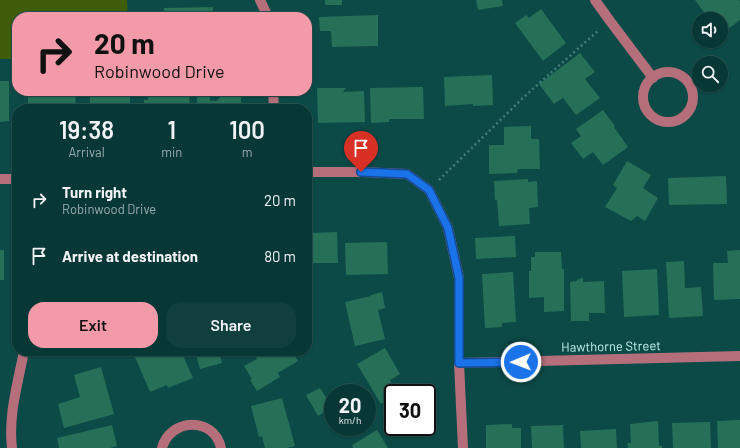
<!DOCTYPE html>
<style>
body{margin:0;font-family:Barlow,sans-serif;background:#113f3d;color:#f1f3f6;height:100vh;display:flex;flex-direction:column;font-size:15px;white-space:nowrap}
*{box-sizing:border-box;margin:0}
p{font-size:13px;color:#98acad}
.icon{flex:none;width:22px;height:22px;fill:none;stroke:currentColor;stroke-width:2;stroke-linecap:round;stroke-linejoin:round}
.map{position:relative;flex:1;overflow:hidden}
.drawer{position:absolute;left:12px;top:104px;width:300px;height:252px;display:flex;flex-direction:column;background:#083835;border-radius:16px;box-shadow:0 1px 3px #0004,0 0 0 1px #295250}
.drawer>*{flex:none}
.hud{position:absolute;left:12px;top:12px;width:300px;height:84px;border-radius:16px;box-shadow:0 1px 3px #0004,0 0 0 1px #295250;background:#f39aa9;color:#111;overflow:hidden}
.tools{position:absolute;left:692px;top:12px;display:grid;gap:8px}
.tools a{display:grid;place-items:center;width:36px;height:36px;border-radius:50%;background:#083835;box-shadow:0 1px 3px #0004,0 0 0 1px #295250;font-size:20px}
.speed{position:absolute;left:324px;top:384px;display:flex;gap:8px;font-size:20px;font-weight:700;text-align:center}
.speed>*{display:grid;place-content:center;width:52px;height:52px;border-radius:50%;background:#083835;box-shadow:0 1px 3px #0004,0 0 0 1px #295250;line-height:1}
.speed small{font-size:10px;font-weight:400}
.speed .limit{border:2px solid #111;border-radius:6px;background:#fff;color:#111}
.pin{position:absolute;display:grid;place-items:center;width:34px;height:34px;color:#fff;margin:-41px -17px;border-radius:50% 50% 50% 0;rotate:-45deg;box-shadow:0 0 4px #0007}
.pin .icon{rotate:45deg}
.me{position:absolute;width:44px;margin:-22px;rotate:269deg;stroke-linejoin:round;filter:drop-shadow(0 0 3px #0008)}
.turn{display:flex;align-items:center;gap:14px;height:84px;padding:0 16px;font-size:18px}
.turn .icon{width:52px;height:52px;stroke-width:2.5}
.turn b{display:block;font-size:28px;line-height:34px}
.eta{display:flex;justify-content:space-evenly;align-items:center;height:68px;text-align:center}
.eta b{font-size:24px;font-weight:600;line-height:28px}
.primary-button{display:flex;gap:8px;margin-top:auto;padding:8px 16px}
.primary-button a{flex:1;height:46px;border-radius:16px;background:#f39aa9;color:#111;font-size:16px;font-weight:600;line-height:46px;text-align:center}
.primary-button a+a{background:#113f3d;color:#f1f3f6}
ul{padding:0;list-style:none}
li{display:flex;align-items:center;gap:12px;height:56px;padding:0 16px}
li div{flex:1}
li b{display:block;font-size:15px}
li em{font-style:normal}
.map>svg:first-child{display:block}
.green{fill:#3f5d0b}
.building{fill:#267058}
.lines{fill:none;stroke-linecap:round;stroke-linejoin:round}
.path{stroke:#447e7a;stroke-width:2.5;stroke-dasharray:2 3;stroke-linecap:butt}
.minor{stroke:#b46f7b;stroke-width:10}
.route-casing{stroke:#114b97;stroke-width:10}
.route{stroke:#1a73e8;stroke-width:7}
.labels{text-anchor:middle;dominant-baseline:central;stroke-width:3.5;stroke-linejoin:round;paint-order:stroke}
.street-label{font-size:13px;fill:#beeee9;stroke:#0b4a47}
</style>
<div class="map">
<svg width="740" height="448" viewBox="0 0 740 448">
<rect width="100%" height="100%" fill="#0b4a47"/>
<path class="green" d="M0,0h127l1,17h-111v42h-17z"/>
<path class="building" d="M325,0h17v5h-17z
M476,0h26l1,6 -25,4z
M695,0h44l1,1v19l-16,12 -3,-4v-9h-7l-5,-7 -3,3z
M213,7v10h-49v-9z
M541,9l25,34 -23,18 -28,-38 11,-8 3,3z
M378,15v31l-46,1 -1,-16h-11l-1,-14z
M580,53l15,19 -10,7 15,19 -24,17 -13,-17 -9,6 -15,-20z
M492,75l1,30 -20,1v-2l-28,2 -1,-29z
M0,81h9v40l-9,1z
M423,87l1,32h-35v3l-18,1 -1,-35z
M317,88h29l-3,4 21,-1 1,31 -47,1z
M28,91h47l1,18h-48z
M90,91h40v18h-40z
M148,91h41l1,18h-46v-9h4z
M197,91h13v10h7l5,-6v-4h19v18h-44z
M603,110l12,16 -1,1 14,20 -25,18 -10,-13 -10,7 -12,-16 10,-7 -5,-7z
M531,126v13h8l1,30h-22l-1,4 -28,1v-29h15v-18z
M627,161l24,14 -8,13 15,10 -13,23 -8,-5 -6,5 -26,-14 12,-19 -4,-3z
M726,176l1,28 -58,1 -1,-27z
M528,179v3l9,-1 1,26 -9,1 1,16 -31,2 -2,-26h-2l-1,-19z
M307,230h4v3l26,-1 1,31h-31z
M515,236l1,21 -40,2 -1,-21z
M387,242l1,32 -42,1 -1,-32z
M0,250h4v30h-4z
M740,250v49l-26,1 -1,-37h15l-1,-12z
M535,252h26l1,17h2v42l-20,1v-15l-15,1v-27h2v-14h4z
M684,261l1,27 16,-1 2,29 -34,2 -3,-56z
M657,269l2,46 -35,2 -2,-46z
M513,272l3,50 -14,1v4l-17,1 -3,-54z
M583,278v4l21,-1 1,32h-16v8h-18l-1,-39 7,-1 1,-2z
M382,292l3,16 -7,2 7,29 -30,7 -10,-44 26,-6v-1z
M385,348l15,26 -10,6 7,13h-4v3l-12,8 -24,-40z
M150,351h31l12,27 -25,10 -1,-3 -17,7 -15,-35z
M195,351h39l-14,4 2,8 -22,6z
M252,351h40l6,10 -20,12 2,4 -23,14 -7,-11 2,-1 -8,-13 13,-7z
M101,367l13,47 -50,14 -6,-24 22,-7 -6,-22z
M320,388l12,19 -14,9 -12,-21z
M282,398l13,48 -8,2h-22l-3,-12 -3,1 -8,-31z
M740,420v28h-22l-1,-27z
M658,421l1,25h3v2h-34l-1,-5h4l-1,-19z
M710,422l1,26h-38l-1,-25z
M512,424v4h9v20h-35v-23z
M112,425l5,21 -7,2h-51l-2,-10z
M563,425l1,23h-32l-1,-22z
M616,429l1,19h-36l-1,-17z
M377,430l11,18h-35l-1,-3z"/>
<g class="lines">
<path class="path" d="M439,180l87,-85 73,-65"/>
<path class="minor" d="M260,0l8,17
M595,0l15,21 43,57
M643 97a25 25 0 1 1 50 0a25 25 0 1 1-50 0Z
M273,91l1,18
M307,172h54l46,2 22,16 19,38 11,50v85l4,85
M0,179h17
M459,363l281,-7
M12,448c-4,-33 6,-65 12,-97
M162,448c8,-30 52,-32 59,0"/>
</g>
<g class="lines">
<defs>
<path id="route" d="M361,172l46,2 22,16 19,38 11,50v85l62,-1"/>
</defs>
<use href="#route" class="route-casing"/>
<use href="#route" class="route"/>
</g>
<g class="labels">
<g class="street-label">
<text transform="translate(611 346) rotate(-1)">Hawthorne Street</text>
</g>
</g>
</svg>
<div class="tools">
<a><svg class="icon" aria-label="sound" viewBox="0 0 24 24"><path d="M4 9h4l5-4v14l-5-4H4zM17 9q2 3 0 6"/></svg></a>
<a><svg class="icon" aria-label="search" viewBox="0 0 24 24"><circle cx="10" cy="10" r="6"/><path d="M15 15l6 6"/></svg></a>
</div>
<div class="speed"><div>20<small>km/h</small></div><div class="limit">30</div></div>
<div class="pin" style="left:361px;top:172px;background:#d93025"><svg class="icon" aria-label="arrive" viewBox="0 0 24 24"><path d="M6 21V4h12l-3 4 3 4H6"/></svg></div>
<svg class="me" style="left:521px;top:362px" viewBox="-20 -20 40 40"><circle r="17" fill="#1a73e8" stroke="#fff" stroke-width="3"/><path d="M0-11L8 9 0 5-8 9z" fill="#fff"/></svg>
<div class="hud">
<div class="turn"><svg class="icon" aria-label="right" viewBox="0 0 24 24"><path d="M7 20v-9h11M14 6l5 5-5 5"/></svg><div><b>20 m</b>Robinwood Drive</div></div>
</div>
<section class="drawer">
<div class="eta">
<div><b>19:38</b><p>Arrival</p></div>
<div><b>1</b><p>min</p></div>
<div><b>100</b><p>m</p></div>
</div>
<ul>
<li><svg class="icon" aria-label="right" viewBox="0 0 24 24"><path d="M7 20v-9h11M14 6l5 5-5 5"/></svg><div><b>Turn right</b><p>Robinwood Drive</p></div><em>20 m</em></li>
<li><svg class="icon" aria-label="arrive" viewBox="0 0 24 24"><path d="M6 21V4h12l-3 4 3 4H6"/></svg><div><b>Arrive at destination</b></div><em>80 m</em></li>
</ul>
<div class="primary-button"><a>Exit</a><a>Share</a></div>
</section>
</div>
